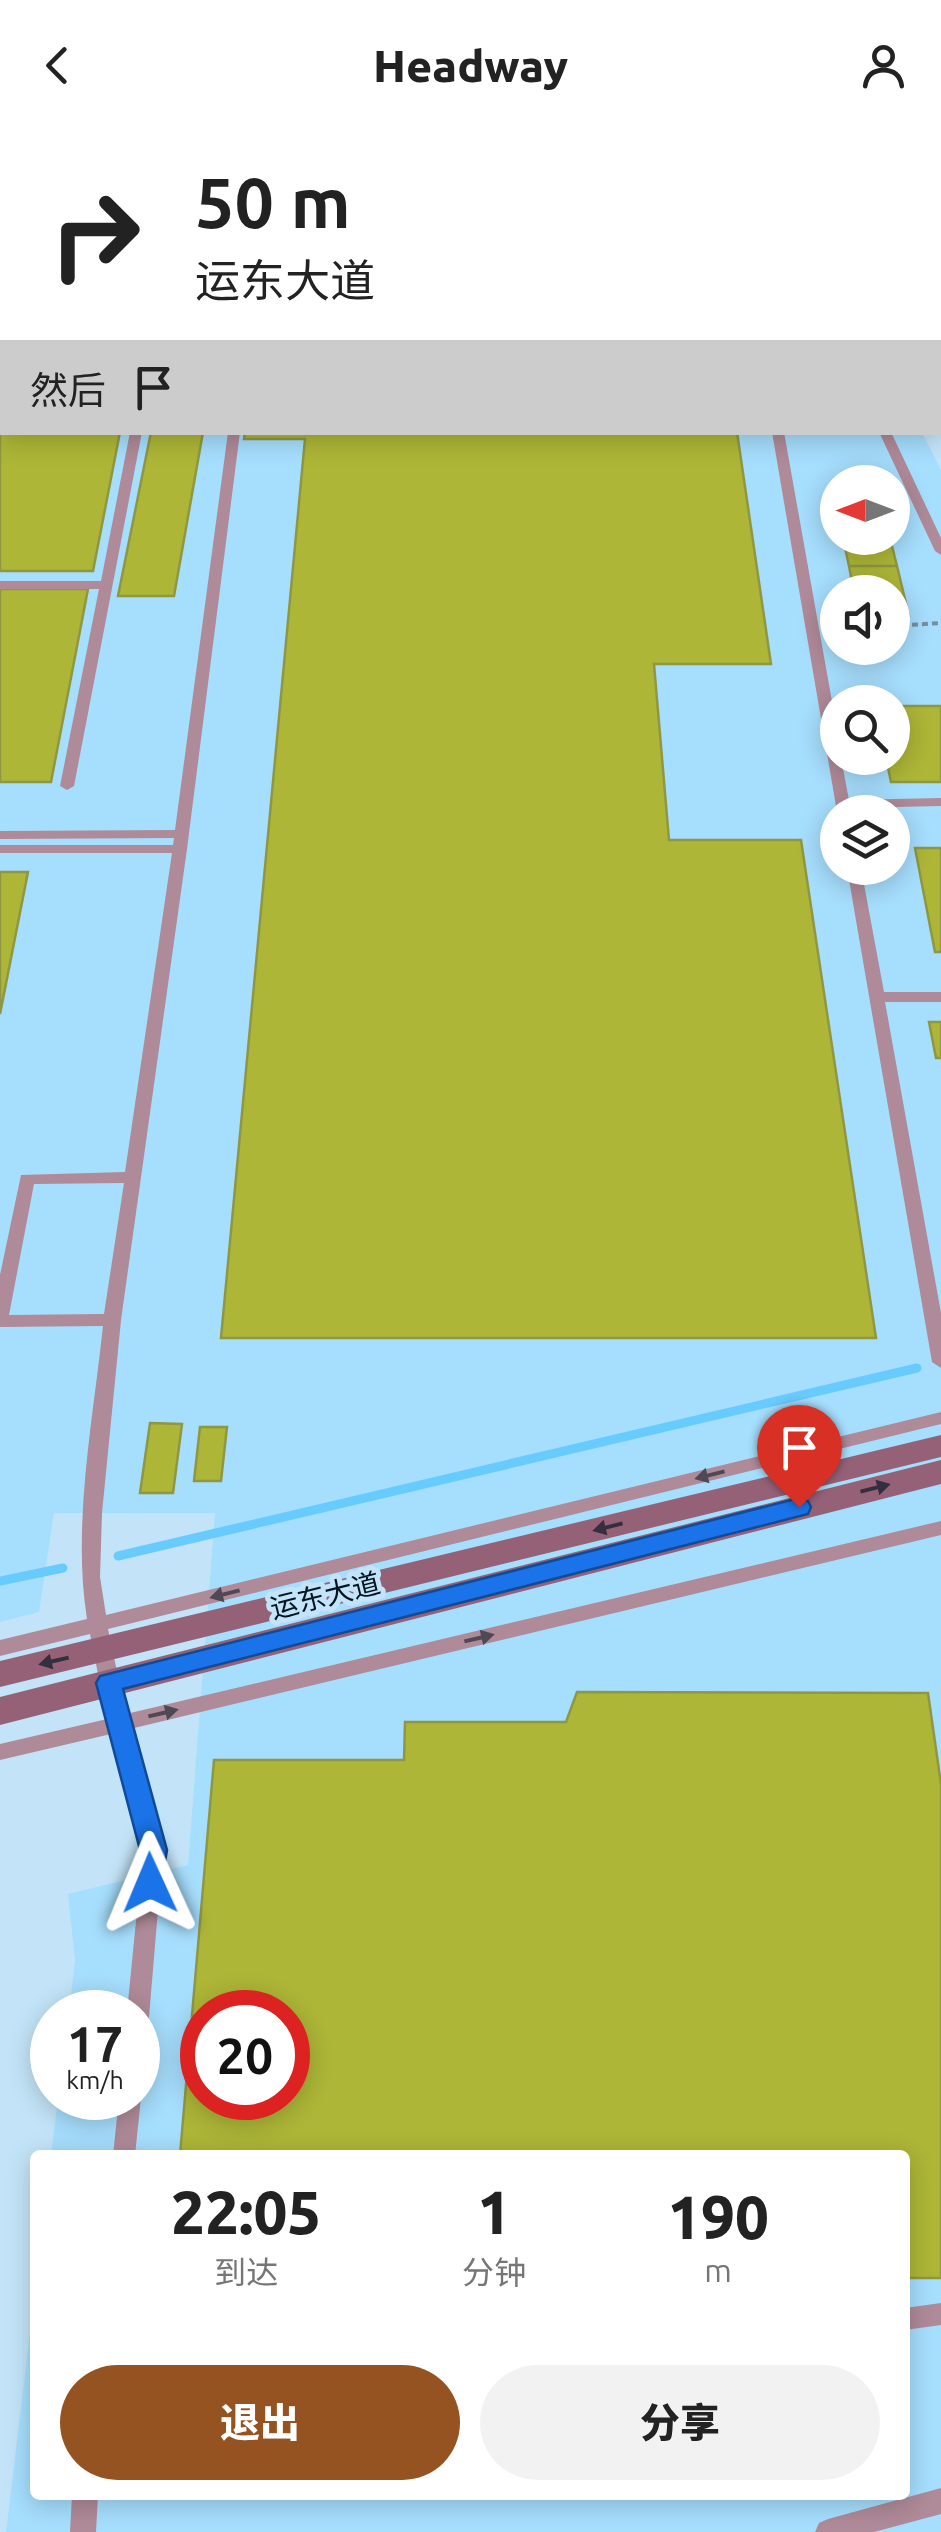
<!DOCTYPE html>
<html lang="zh">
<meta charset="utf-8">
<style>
body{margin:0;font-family:Ubuntu,"Noto Sans SC",sans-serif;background:#f2f2f2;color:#222;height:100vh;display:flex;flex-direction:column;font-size:38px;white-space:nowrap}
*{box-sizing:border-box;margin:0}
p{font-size:32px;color:#767676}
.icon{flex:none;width:55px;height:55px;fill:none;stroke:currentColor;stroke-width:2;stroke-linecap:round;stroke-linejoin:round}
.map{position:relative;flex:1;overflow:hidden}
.drawer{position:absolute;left:30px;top:2020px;width:880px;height:350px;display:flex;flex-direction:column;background:#fff;border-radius:10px;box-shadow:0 5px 25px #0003}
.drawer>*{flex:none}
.top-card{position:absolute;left:0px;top:0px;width:942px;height:305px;box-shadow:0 5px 25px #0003;background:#fff;color:#222;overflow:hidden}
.needle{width:65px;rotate:270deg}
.fabs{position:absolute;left:820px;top:335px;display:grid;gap:20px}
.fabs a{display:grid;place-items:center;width:90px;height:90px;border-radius:50%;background:#fff;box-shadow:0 5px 25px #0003;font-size:50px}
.speed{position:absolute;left:30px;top:1860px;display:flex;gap:20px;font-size:50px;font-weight:700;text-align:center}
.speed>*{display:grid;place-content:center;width:130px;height:130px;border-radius:50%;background:#fff;box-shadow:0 5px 25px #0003;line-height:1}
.speed small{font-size:25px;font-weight:400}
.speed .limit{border:15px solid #d22;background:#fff;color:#111}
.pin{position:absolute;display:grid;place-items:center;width:85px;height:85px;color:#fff;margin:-102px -42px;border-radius:50% 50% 50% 0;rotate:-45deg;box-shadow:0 0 10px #0007}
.pin .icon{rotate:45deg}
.me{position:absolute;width:110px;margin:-55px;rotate:359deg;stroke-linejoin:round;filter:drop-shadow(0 0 8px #0008)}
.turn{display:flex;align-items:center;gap:35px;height:210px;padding:0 30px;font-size:45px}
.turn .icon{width:130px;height:130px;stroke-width:2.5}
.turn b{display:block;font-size:70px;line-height:85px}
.then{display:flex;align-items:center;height:95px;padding:0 30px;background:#0003;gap:20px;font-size:38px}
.eta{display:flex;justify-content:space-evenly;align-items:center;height:170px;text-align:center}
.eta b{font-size:60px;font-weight:800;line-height:70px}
.cta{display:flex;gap:20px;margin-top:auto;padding:20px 30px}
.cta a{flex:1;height:115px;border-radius:60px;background:#965322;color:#fff;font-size:40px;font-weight:800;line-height:115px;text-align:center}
.cta a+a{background:#f2f2f2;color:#222}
header{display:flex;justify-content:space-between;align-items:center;height:130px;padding:0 30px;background:#fff;font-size:45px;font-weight:800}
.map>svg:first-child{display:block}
.built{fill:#a6defd;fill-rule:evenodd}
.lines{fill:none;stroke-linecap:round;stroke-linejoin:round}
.stream{stroke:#68cbfd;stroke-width:9}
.building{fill:#adb637;stroke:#909742;stroke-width:2.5;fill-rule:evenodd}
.path{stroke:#7490a1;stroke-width:4;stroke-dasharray:6 4;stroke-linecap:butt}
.lane{fill:#af8a98;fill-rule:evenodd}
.secondary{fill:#956177;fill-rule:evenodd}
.oneway{fill:#4f4956}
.oneway2{fill:#342e3e}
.route{fill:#1a73e8;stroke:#114b97;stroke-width:2.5}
.labels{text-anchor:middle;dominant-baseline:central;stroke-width:10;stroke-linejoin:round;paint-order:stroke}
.street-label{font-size:28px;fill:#001320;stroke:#c3e4f8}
</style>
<header><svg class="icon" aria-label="back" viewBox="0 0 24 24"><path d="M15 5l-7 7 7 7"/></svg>Headway<svg class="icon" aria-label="person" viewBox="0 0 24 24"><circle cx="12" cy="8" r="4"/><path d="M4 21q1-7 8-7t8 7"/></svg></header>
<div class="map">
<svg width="941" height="2402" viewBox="0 0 941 2402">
<rect width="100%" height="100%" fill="#c3e4f8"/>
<path class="built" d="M0,4l2,298h920l19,38v2062h-935l29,-242v205h870v-340h-854l7,-57h80v-86h-69l6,-52 -7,-66 120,-29 27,-352h-161l-15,99 -39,10zM838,352h54v56h-54zM838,462h54v56h-54zM838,572h54v56h-54zM838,682h54v56h-54zM202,1882h86v86h-86z"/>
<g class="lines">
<path class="stream" d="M118,1426l799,-188
M0,1451l63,-13"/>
</g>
<path class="building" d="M0,293l2,9h118l-27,139h-93z
M151,302h52l-29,164h-56z
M245,302h492l34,232h-117l15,176h132l75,498h-655l84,-899h-61z
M843,408h47l7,28h-48z
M849,436h48l12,50h-17v-24h-38z
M0,459h88l-37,193h-51z
M892,576h49v76h-50l-5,-24h6z
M915,718h26v104h-6z
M0,742h28l-28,142z
M929,892h12v36h-5z
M150,1293l32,1 -9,69h-33z
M200,1297h27l-6,54h-27z
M577,1562l351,1 13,91v494h-36v-123h-725l34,-395h190l1,-38h161zM202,1882h86v86h-86z"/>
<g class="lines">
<path class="path" d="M892,496l49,-3"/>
<path class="lane" d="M769,0h10l1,2h-10z
M940,24h1v6h-1z
M0,25h2v6h-2z
M940,91h1v10h-1z
M0,138h2v15h-2z
M0,167h2v6h-2z
M0,273h2v6h-2z
M130,302h12l-68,354 -7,4 -7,-4 39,-197h-99v-8h101z
M228,302h12l-53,417 -66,471 -19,193 -2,64 6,38 835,-203v12l-833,205 18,85 815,-193v14l-811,194 33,121 -14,167 -3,7 -8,3v-15h-11l16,-162 -32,-116 -111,26v-16l107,-25 -17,-85 -90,22v-16l87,-21c-15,-94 6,-198 16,-293l-103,1v-52l21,-100 104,-3 47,-319h-172v-8h173l1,-7 -174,1v-8l175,-1zM124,1053l-20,131 -95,1 25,-131z
M772,302h12l54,303v23h3l8,42 92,-2v8l-91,2 1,4h-14z
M879,302h12l50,106v17l-6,-4z
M847,738h14l23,124h57v10h-56l56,311v55l-9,-6z
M138,1961l3,7 -6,57h-22l6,-57h19z
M941,2173v22l-36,5v-22z
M941,2358v26l-67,18h-59l4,-9 9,-4z
M72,2365h26l-2,37h-26z"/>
<path class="secondary" d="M941,1305v22l-941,230v-26z
M941,1330v24l-941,241v-28z"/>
</g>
<defs><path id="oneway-solid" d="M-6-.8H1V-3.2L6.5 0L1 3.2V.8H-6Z" transform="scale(2.5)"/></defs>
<g class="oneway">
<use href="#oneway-solid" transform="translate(710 1345) rotate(166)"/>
<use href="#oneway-solid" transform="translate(225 1464) rotate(166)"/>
<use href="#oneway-solid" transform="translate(479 1508) rotate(-13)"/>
<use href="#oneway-solid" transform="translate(163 1583) rotate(-13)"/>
</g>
<g class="oneway2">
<use href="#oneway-solid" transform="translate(875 1358) rotate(-14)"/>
<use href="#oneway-solid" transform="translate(608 1397) rotate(166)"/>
<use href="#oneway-solid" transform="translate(54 1531) rotate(167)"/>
</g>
<path class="route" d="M799,1368l9,3 3,6 -3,7 -685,175 44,161 -7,41 -10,4 -9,-4 -4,-8 3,-33 -44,-167 4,-7z"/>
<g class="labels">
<g class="street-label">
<text transform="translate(325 1465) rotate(-14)">运东大道</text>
</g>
</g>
</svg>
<div class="fabs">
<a><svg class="needle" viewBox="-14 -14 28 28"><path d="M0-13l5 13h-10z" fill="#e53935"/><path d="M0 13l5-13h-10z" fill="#767676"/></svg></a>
<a><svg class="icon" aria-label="sound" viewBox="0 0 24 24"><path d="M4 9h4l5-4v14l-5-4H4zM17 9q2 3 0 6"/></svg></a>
<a><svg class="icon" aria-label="search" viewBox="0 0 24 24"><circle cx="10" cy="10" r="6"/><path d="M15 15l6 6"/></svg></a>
<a><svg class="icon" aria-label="layers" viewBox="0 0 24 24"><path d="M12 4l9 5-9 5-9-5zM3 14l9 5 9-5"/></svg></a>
</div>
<div class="speed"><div>17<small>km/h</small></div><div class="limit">20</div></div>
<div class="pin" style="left:799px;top:1377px;background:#d93025"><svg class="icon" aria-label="arrive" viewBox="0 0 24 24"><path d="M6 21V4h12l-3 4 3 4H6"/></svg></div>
<svg class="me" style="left:150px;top:1753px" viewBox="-20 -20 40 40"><path d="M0-17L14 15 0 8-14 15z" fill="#1a73e8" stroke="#fff" stroke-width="4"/></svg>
<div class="top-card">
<div class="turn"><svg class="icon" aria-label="right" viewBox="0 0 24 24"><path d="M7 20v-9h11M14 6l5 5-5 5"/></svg><div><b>50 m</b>运东大道</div></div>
<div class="then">然后<svg class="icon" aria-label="arrive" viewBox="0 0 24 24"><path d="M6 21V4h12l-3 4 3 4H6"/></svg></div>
</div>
<section class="drawer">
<div class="eta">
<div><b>22:05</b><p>到达</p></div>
<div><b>1</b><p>分钟</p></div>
<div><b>190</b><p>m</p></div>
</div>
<div class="cta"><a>退出</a><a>分享</a></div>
</section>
</div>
